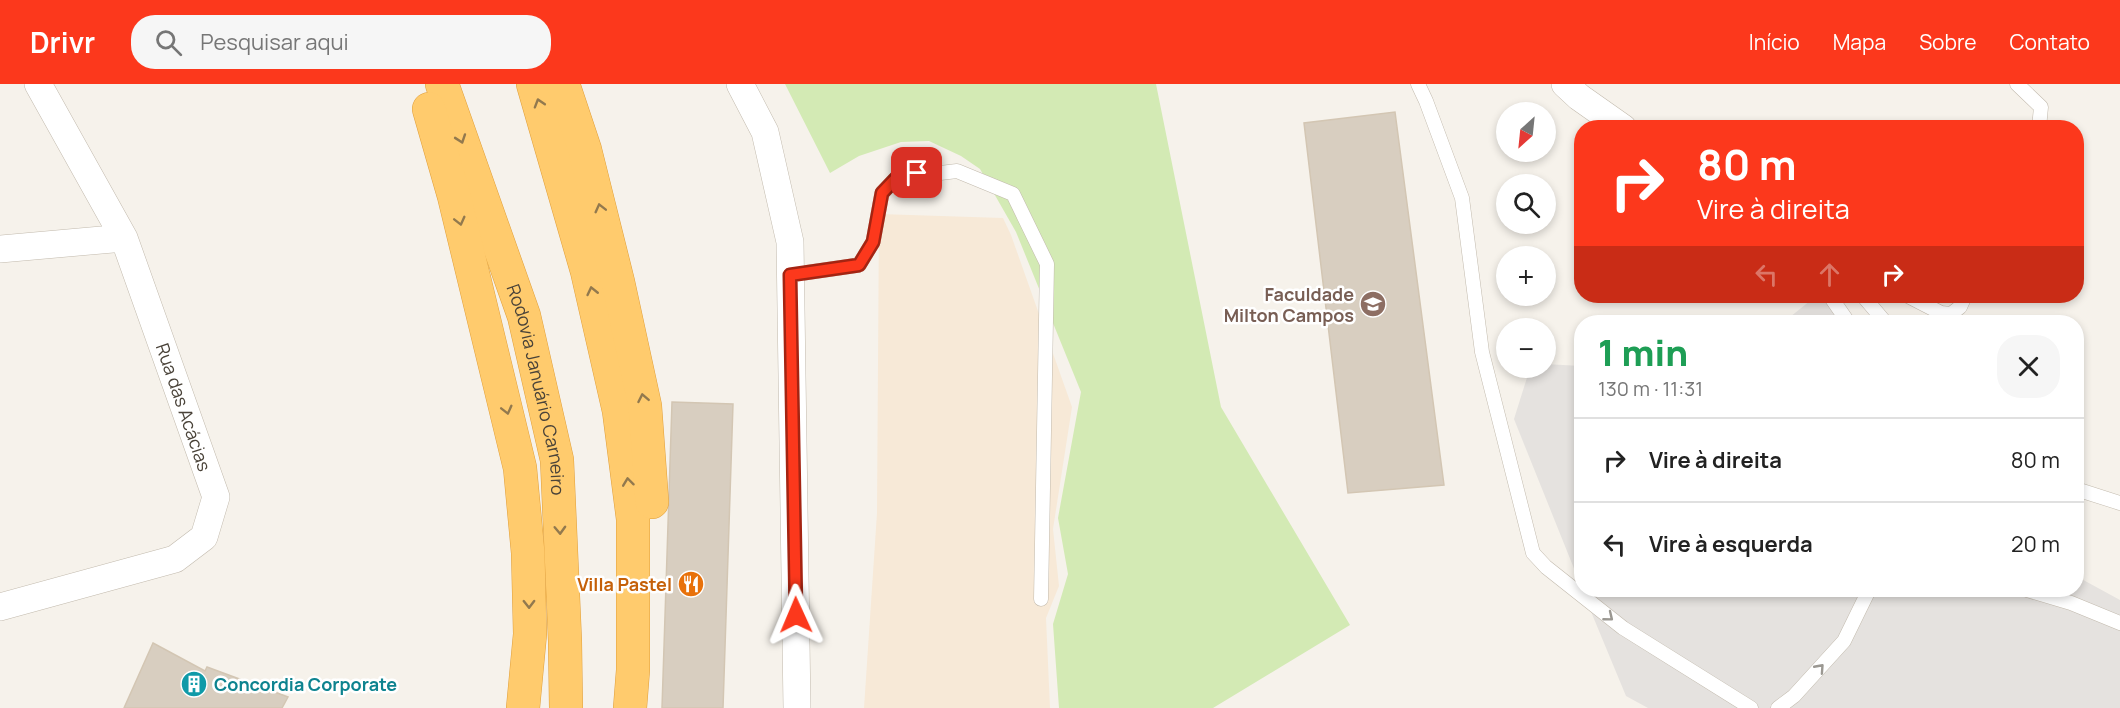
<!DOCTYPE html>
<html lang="pt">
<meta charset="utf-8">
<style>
body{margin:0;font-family:Manrope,sans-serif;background:#f6f6f6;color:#222;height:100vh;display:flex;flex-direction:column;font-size:22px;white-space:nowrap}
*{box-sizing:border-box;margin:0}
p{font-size:20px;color:#767676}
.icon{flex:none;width:33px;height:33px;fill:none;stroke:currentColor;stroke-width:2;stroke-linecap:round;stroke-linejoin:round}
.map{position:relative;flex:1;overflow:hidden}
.drawer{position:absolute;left:1574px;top:231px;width:510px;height:282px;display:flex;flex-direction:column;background:#fff;border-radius:24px;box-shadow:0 3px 9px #0003}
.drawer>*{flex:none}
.banner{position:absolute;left:1574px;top:36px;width:510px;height:183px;border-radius:24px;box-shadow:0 3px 9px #0003;background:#fc381c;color:#fff;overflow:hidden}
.needle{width:39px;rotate:207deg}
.tools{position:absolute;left:1496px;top:18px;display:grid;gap:12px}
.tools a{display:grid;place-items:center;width:60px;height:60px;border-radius:50%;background:#fff;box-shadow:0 3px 9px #0003;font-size:30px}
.pin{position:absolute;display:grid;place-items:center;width:51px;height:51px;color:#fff;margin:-26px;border-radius:12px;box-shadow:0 3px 9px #0006}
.me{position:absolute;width:66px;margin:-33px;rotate:359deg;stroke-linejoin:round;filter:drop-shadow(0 0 4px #0008)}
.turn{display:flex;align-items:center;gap:21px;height:126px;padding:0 24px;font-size:27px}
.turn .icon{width:78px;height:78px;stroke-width:2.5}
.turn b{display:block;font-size:42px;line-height:51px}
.lanes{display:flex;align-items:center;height:57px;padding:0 24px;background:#0003;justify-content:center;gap:30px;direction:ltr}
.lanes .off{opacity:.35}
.round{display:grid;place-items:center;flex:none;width:63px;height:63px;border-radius:24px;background:#f6f6f6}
.overview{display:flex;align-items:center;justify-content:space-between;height:102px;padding:0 24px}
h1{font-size:36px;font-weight:800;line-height:45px;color:#1e9e55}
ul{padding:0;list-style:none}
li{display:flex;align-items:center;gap:18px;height:84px;padding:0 24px;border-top:2px solid #e0e0e0}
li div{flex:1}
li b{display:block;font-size:22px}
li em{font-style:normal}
header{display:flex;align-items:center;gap:36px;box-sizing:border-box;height:84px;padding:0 30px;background:#fc381c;color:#fff}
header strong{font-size:28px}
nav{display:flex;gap:33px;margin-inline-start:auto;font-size:21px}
.search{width:420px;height:54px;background:#f6f6f6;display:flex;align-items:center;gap:15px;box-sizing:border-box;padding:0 21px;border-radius:24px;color:#767676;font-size:22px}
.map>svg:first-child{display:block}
.commercial{fill:#f7e9d7}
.green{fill:#d3eab4}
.parking{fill:#e5e2df}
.building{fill:#d8cec0;stroke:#d3c6b3;stroke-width:1.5}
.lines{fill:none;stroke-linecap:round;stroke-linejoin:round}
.lane-casing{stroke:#c2baad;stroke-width:15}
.street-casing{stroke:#c2baad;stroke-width:28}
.highway-casing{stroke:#e09f3b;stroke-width:34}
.lane{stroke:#fff;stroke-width:14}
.street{stroke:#fff;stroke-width:27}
.highway{stroke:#ffcb6d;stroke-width:33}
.oneway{stroke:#92794e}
.oneway2{stroke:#9b9892}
.route-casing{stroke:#a42412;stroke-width:15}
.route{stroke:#fc381c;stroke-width:10}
.labels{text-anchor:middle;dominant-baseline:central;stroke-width:5;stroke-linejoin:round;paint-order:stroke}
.education-label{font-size:18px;font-weight:bold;fill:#785e54;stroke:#fff;text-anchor:end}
.street-label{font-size:18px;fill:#4a4339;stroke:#fff}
.food-label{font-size:18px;font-weight:bold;fill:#c56008;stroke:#fff;text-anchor:end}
.culture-label{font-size:18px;font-weight:bold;fill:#0d838f;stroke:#fff;text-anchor:start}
</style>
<header>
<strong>Drivr</strong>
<div class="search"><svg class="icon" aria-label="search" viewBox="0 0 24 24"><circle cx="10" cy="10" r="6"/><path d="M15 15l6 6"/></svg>Pesquisar aqui</div>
<nav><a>Início</a><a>Mapa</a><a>Sobre</a><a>Contato</a></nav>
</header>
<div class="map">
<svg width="2120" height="624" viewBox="0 0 2120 624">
<rect width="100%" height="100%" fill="#f6f2eb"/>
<path class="commercial" d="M879,130l124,4 8,17 61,172 -19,122 6,57 -13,32 4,90h-186l13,-195z"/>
<path class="green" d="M785,0h371l65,323 129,218 -137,83h-154l-6,-84 15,-50 -10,-56 23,-126 -65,-160 -36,-63 -19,-13 -32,-15 -28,1 -42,14 -29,17z"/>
<path class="parking" d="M1816,212h17l25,26h-64l-4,-5z
M1545,280l36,2v220l-67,-167 16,-51h15z
M2076,492l44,24v108h-472l-22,-12 -44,-106h494z"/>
<path class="building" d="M1395,28l49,373 -96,8 -44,-370z
M672,318l61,2 -10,304h-61z
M153,559l52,28 2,-4 81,30 -6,11h-158z"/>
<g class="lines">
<defs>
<path id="lane" d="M1418,0l8,17 36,97 20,154 51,201 13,14 77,61 128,80
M2017,0l24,23 -2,21
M790,191l69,-10 14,-23 9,-49 20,-21 30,2 25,-3 56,23 34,70 -6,335
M1830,212l18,26
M1863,212l22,26
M1908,212l33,17 10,1 9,-7 5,-11
M2076,405l44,14
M2027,506l44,13 49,20
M1778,624l16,-12 50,-55 25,-51"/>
<path id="street" d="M740,0l25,48 25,110 7,466
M1565,0l14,13 44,31
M0,165l124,-11
M0,523l175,-48 29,-22 12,-40 -92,-259 -86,-154"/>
<g id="highway">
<path id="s1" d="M442,0l82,232 33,144 8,181 1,67"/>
<path d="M533,0l54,187 32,140 14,108v151l-3,38"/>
<path d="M563,0l22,66 33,132 27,124 7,96"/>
<path d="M429,25l25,87 66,272 8,85 2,81 -7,74"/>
</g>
</defs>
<use href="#lane" class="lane-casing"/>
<use href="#street" class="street-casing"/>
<use href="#highway" class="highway-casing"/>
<use href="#lane" class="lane"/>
<use href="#street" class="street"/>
<use href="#highway" class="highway"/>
</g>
<defs><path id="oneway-chevron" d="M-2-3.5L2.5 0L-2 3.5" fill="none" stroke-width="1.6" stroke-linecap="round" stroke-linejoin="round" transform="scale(1.5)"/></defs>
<g class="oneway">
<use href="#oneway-chevron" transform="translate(539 19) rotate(-107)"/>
<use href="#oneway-chevron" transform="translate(461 55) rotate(71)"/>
<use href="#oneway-chevron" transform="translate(600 124) rotate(-104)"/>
<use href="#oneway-chevron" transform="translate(460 137) rotate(76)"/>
<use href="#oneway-chevron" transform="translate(592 207) rotate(-103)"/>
<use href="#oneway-chevron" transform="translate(643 314) rotate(-101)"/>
<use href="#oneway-chevron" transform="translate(507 326) rotate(76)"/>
<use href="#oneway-chevron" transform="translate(628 398) rotate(-97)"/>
<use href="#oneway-chevron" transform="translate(560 446) rotate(88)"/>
<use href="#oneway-chevron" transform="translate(529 520) rotate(89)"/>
</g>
<g class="oneway2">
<use href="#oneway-chevron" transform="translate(1609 533) rotate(39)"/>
<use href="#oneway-chevron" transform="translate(1820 584) rotate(-48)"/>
</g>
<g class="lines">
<defs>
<path id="route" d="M796,531l-6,-340 69,-10 14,-23 9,-49 20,-21 15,1"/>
</defs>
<use href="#route" class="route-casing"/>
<use href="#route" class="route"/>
</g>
<defs>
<symbol id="university-disc" viewBox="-11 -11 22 22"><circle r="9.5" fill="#8d6e63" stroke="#fff"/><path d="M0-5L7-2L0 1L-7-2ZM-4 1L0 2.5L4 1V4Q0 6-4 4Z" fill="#fff"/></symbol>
<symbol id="restaurant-disc" viewBox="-11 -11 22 22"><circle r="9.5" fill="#e8710a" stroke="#fff"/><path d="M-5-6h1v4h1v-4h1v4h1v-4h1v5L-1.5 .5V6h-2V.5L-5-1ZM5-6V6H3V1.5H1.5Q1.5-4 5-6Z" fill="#fff"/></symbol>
<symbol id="building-disc" viewBox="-11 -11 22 22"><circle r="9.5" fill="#0f9aa8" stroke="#fff"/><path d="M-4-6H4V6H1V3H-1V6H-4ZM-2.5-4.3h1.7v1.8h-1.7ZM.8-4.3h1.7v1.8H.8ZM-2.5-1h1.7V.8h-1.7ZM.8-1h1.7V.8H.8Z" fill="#fff"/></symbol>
</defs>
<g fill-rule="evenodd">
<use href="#university-disc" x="1358" y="205" width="30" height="30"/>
<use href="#restaurant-disc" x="676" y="485" width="30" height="30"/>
<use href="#building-disc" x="179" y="585" width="30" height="30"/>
</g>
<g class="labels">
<g class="education-label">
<text x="1354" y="210">Faculdade<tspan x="1354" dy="21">Milton Campos</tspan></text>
</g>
<g class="street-label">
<text stroke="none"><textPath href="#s1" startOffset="321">Rodovia Januário Carneiro</textPath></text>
<text transform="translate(184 323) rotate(71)">Rua das Acácias</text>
</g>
<g class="food-label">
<text x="672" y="500">Villa Pastel</text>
</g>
<g class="culture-label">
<text x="214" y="600">Concordia Corporate</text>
</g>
</g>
</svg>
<div class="tools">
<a><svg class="needle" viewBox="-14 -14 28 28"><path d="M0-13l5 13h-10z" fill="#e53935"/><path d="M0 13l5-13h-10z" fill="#767676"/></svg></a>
<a><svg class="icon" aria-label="search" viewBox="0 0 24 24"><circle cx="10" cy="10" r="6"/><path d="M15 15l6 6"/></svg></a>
<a>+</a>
<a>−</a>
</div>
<div class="pin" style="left:917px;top:89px;background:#d93025"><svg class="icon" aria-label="arrive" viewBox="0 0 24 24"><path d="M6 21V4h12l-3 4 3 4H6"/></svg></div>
<svg class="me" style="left:796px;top:531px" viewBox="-20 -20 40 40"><path d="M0-17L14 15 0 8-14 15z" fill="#fc381c" stroke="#fff" stroke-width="4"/></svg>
<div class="banner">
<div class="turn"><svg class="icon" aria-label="right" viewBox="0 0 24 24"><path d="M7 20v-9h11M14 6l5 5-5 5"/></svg><div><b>80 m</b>Vire à direita</div></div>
<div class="lanes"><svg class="icon off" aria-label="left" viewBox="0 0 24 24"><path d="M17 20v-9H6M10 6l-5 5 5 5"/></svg><svg class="icon off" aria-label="ahead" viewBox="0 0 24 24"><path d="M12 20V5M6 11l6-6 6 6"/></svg><svg class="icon" aria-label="right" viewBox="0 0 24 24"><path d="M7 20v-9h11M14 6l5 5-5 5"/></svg></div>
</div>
<section class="drawer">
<div class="overview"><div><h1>1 min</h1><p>130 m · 11:31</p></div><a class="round"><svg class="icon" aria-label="close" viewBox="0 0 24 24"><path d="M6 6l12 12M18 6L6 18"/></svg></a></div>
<ul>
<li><svg class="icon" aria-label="right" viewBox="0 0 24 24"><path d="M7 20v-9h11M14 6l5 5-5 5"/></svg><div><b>Vire à direita</b></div><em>80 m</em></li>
<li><svg class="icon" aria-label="left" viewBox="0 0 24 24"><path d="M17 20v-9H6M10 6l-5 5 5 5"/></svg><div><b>Vire à esquerda</b></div><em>20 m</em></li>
</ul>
</section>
</div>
